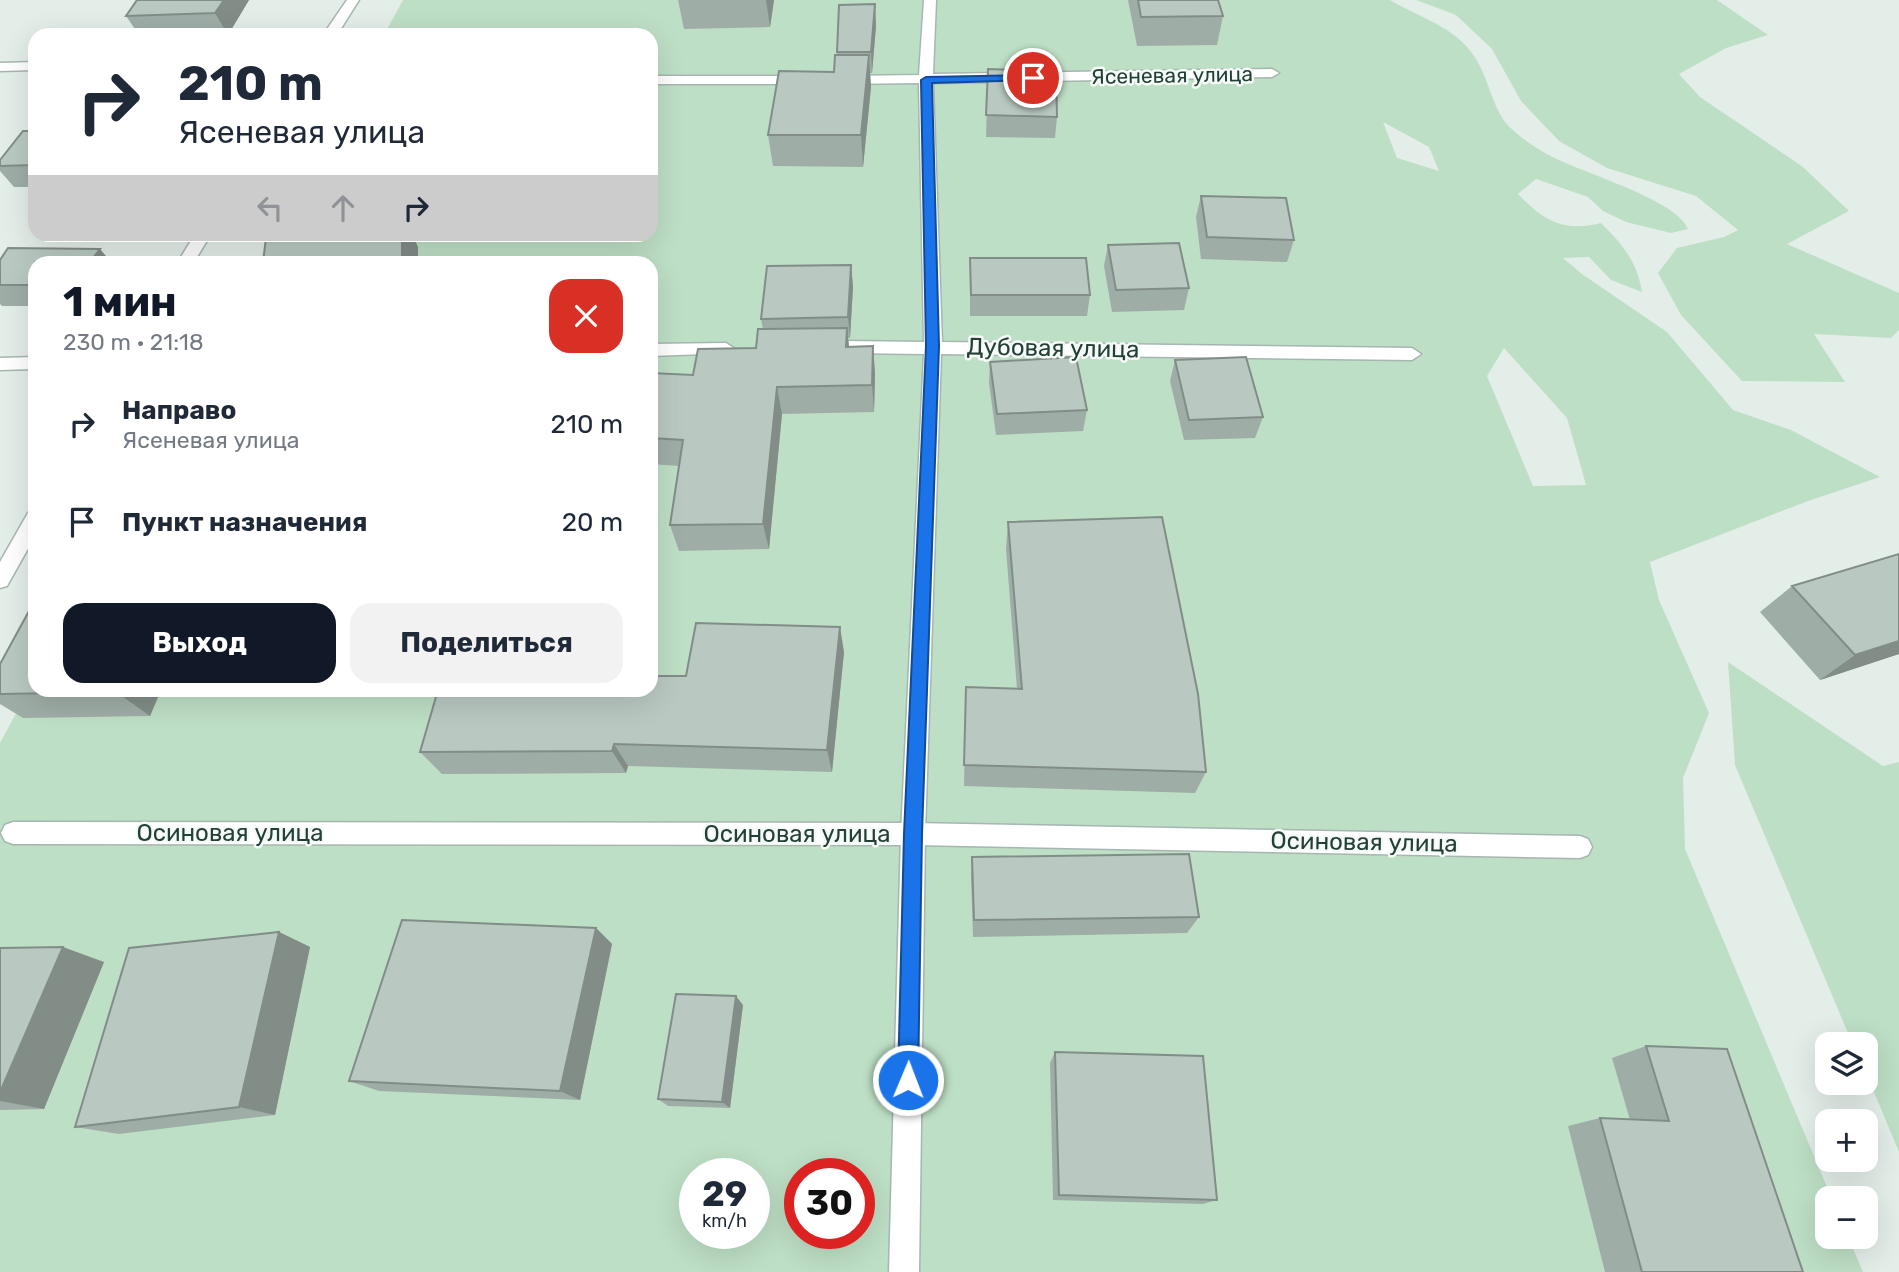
<!DOCTYPE html>
<html lang="ru">
<meta charset="utf-8">
<style>
body{margin:0;font-family:Rubik,sans-serif;background:#f2f2f3;color:#1f2937;height:100vh;display:flex;flex-direction:column;font-size:26px;white-space:nowrap}
*{box-sizing:border-box;margin:0}
p{font-size:23px;color:#747a83}
.icon{flex:none;width:38px;height:38px;fill:none;stroke:currentColor;stroke-width:2;stroke-linecap:round;stroke-linejoin:round}
.map{position:relative;flex:1;overflow:hidden}
.drawer{position:absolute;left:28px;top:256px;width:630px;height:441px;display:flex;flex-direction:column;background:#fff;border-radius:21px;box-shadow:0 7px 28px #0002}
.drawer>*{flex:none}
.hud{position:absolute;left:28px;top:28px;width:630px;height:214px;border-radius:21px;box-shadow:0 7px 28px #0002;background:#fff;color:#1f2937;overflow:hidden}
.buttons{position:absolute;left:1815px;top:1032px;display:grid;gap:14px}
.buttons a{display:grid;place-items:center;width:63px;height:63px;border-radius:14px;background:#fff;box-shadow:0 7px 28px #0002;font-size:35px}
.speed{position:absolute;left:679px;top:1158px;display:flex;gap:14px;font-size:35px;font-weight:700;text-align:center}
.speed>*{display:grid;place-content:center;width:91px;height:91px;border-radius:50%;background:#fff;box-shadow:0 7px 28px #0002;line-height:1}
.speed small{font-size:18px;font-weight:400}
.speed .limit{border:10px solid #d22;background:#fff;color:#111}
.pin{position:absolute;display:grid;place-items:center;width:60px;height:60px;color:#fff;margin:-30px;border:4px solid #fff;border-radius:50%;box-shadow:0 2px 7px #0007}
.me{position:absolute;width:77px;margin:-38px;rotate:1deg;stroke-linejoin:round;filter:drop-shadow(0 0 5px #0008)}
.turn{display:flex;align-items:center;gap:24px;height:147px;padding:0 35px;font-size:32px}
.turn .icon{width:91px;height:91px;stroke-width:2.5}
.turn b{display:block;font-size:49px;line-height:60px}
.lanes{display:flex;align-items:center;height:66px;padding:0 35px;background:#0003;justify-content:center;gap:35px;direction:ltr}
.lanes .off{opacity:.35}
.round{display:grid;place-items:center;flex:none;width:74px;height:74px;border-radius:21px;background:#f2f2f3}
.summary{display:flex;align-items:center;justify-content:space-between;height:119px;padding:0 35px}
h1{font-size:42px;font-weight:700;line-height:52px;color:#111827}
.primary-button{display:flex;gap:14px;margin-top:auto;padding:14px 35px}
.primary-button a{flex:1;height:80px;border-radius:21px;background:#111827;color:#fff;font-size:28px;font-weight:700;line-height:80px;text-align:center}
.primary-button a+a{background:#f2f2f3;color:#1f2937}
ul{padding:0;list-style:none}
li{display:flex;align-items:center;gap:21px;height:98px;padding:0 35px}
li div{flex:1}
li b{display:block;font-size:26px}
li em{font-style:normal}
.map>svg:first-child{display:block}
.green{fill:#bddfc5;fill-rule:evenodd}
.lines{fill:none;stroke-linecap:round;stroke-linejoin:round}
.service-casing{stroke:#a6b6b0;stroke-width:3}
.minor-casing{stroke:#a6b6b0;stroke-width:3}
.service{fill:#fff;fill-rule:evenodd}
.minor{fill:#fff;fill-rule:evenodd}
.wall{fill:#9fada7}
.shaded-wall{fill:#828d88}
.building{fill:#b9c9c2;stroke:#828d88;stroke-width:2}
.route{fill:#1a73e8;stroke:#114b97;stroke-width:2}
.labels{text-anchor:middle;dominant-baseline:central;stroke-width:5;stroke-linejoin:round;paint-order:stroke}
.far-street-label{font-size:21px;fill:#234037;stroke:#f5faf7}
.street-label{font-size:24px;fill:#234037;stroke:#f5faf7}
</style>
<div class="map">
<svg width="1899" height="1272" viewBox="0 0 1899 1272">
<rect width="100%" height="100%" fill="#e4eee9"/>
<path class="green" d="M403,0h987c25,15 58,25 77,47 21,24 21,48 36,72 8,13 33,29 46,36 32,18 128,44 139,74l-17,4 -45,-11 -23,-11 -15,-14 -52,-18 -18,15c27,28 45,38 83,29 22,22 36,38 41,69l-31,-12 -22,-23 -26,1 19,16 85,58 66,78 58,20 89,47 -72,24 -158,61 9,38 50,113 -26,65 2,71 147,350h-5v38h21l15,35h-1863v-529l35,-65v12h616v-428h-391l15,-27 376,-1v-199h-267zM1383,122l46,25 10,24 -42,-13zM1504,348l63,70 19,67 -53,1 -46,-110zM695,1174h59v60h-59zM800,1174h59v60h-59z
M1416,0h301l51,35 -42,13 -47,26 21,23 103,70 46,44 -62,33 112,49v37l-8,8 -77,-4 31,48 -103,-1 -61,-66 -23,-42 19,-25 47,-11 14,-7 -42,-34 -89,-28 -48,-27 -38,-40 -29,-52 -36,-34z
M1728,662l155,104 16,-4v390l-33,-79v-28h-13l-118,-280z"/>
<g class="lines">
<defs>
<path id="service" d="M13,822l900,1 667,13 8,3 4,8 -4,8 -8,3 -667,-13 -900,-1 -8,-3 -4,-8 4,-8z"/>
<path id="minor" d="M347,0h12l-22,35h-14z
M924,0h12l-3,74 339,-5 7,4 -7,4 -339,6 9,259 470,6 9,6 -9,6 -471,-6 -16,480 -6,438h-30l12,-438 23,-480 -78,-1 -9,-6 9,-6 78,1 -5,-259 -75,1 -7,-4 7,-4 75,-1z
M35,62v8l-35,1v-8z
M651,76h154l7,4 -7,4h-154z
M195,234h16l-17,28h-16z
M726,343l9,6 -3,4 -81,3v-12z
M35,357v12l-35,1v-12z
M35,510v26l-28,50 -7,2v-26l28,-49z"/>
</defs>
<use href="#service" class="service-casing"/>
<use href="#minor" class="minor-casing"/>
<use href="#service" class="service"/>
<use href="#minor" class="minor"/>
</g>
<path class="wall" d="M249,0l-21,35h-89l-13,-19z
M678,0h96l-4,27 -86,2z
M1128,0h90l5,16 -6,29 -80,1z
M875,4l1,22 -4,47h-2l1,14 -8,80 -90,-1 -5,-31 66,-63 3,-20z
M988,69l69,48 -2,21 -69,-1z
M35,131v56h-21l-14,-16v-5z
M1201,196l93,44 -7,22 -86,-3 -5,-42z
M1108,245l81,43 -5,22 -72,2 -8,-46z
M970,258l120,37 -3,21h-117z
M0,260l35,2v44h-33l-2,-2z
M851,265l2,22 -3,51h-2l1,8h24l2,28 -1,38 -92,2 -13,135 -90,2 -9,-26 9,-59 -28,-2v-91l42,2 63,-27 7,-19 -2,-10z
M1175,360l88,57 -8,21 -71,2 -14,-59z
M990,362l97,48 -4,21 -87,4 -7,-52z
M1008,522l198,250 -11,21 -231,-7 2,-99 51,2 -11,-140z
M1899,554v100l-79,26 -60,-68 32,-26z
M844,652l-12,120 -204,-6 -2,7 -184,1 -22,-22 266,-76z
M0,664l161,26 -11,26 -127,2 -23,-14z
M972,857l227,60 -12,16 -214,4 -2,-61z
M596,928l16,16 -32,156 -201,-9 -30,-10z
M279,932l31,15 -35,168 -156,19 -44,-7z
M0,948l104,14 -60,147 -44,1z
M743,1005l-13,103 -62,-2 -10,-7z
M1646,1046l157,226h-198l-37,-146 32,-8 30,2 -18,-62z
M1055,1052l162,148 -14,4 -150,-4 -3,-137z"/>
<path class="shaded-wall" d="M224,0h25l-21,35 -13,-22z
M766,0h8l-4,27z
M875,4l1,22 -4,47 -1,-21z
M869,55l2,32 -8,80 -2,-32z
M402,234h10l6,13v15h-16z
M100,249l11,13h-21z
M851,265l2,22 -3,51 -2,-21z
M847,328l3,28 -4,-9z
M873,346l2,28 -1,38 -2,-27z
M777,387l5,27 -13,135 -6,-25z
M840,627l4,25 -12,120 -5,-22z
M1899,641v13l-79,26 35,-25z
M117,690h44l-11,26 -34,-24z
M614,744l14,22 -2,7 -14,-22z
M596,928l16,16 -32,156 -20,-9z
M279,932l31,15 -35,168 -36,-8z
M63,947l41,15 -60,147 -44,-8v-9z
M736,996l7,9 -13,103 -8,-6z"/>
<path class="building" d="M137,0h87l-9,13 -89,3z
M1138,0h80l5,16 -82,1z
M875,4l-4,48h-34l2,-47z
M835,55h34l-8,80h-93l11,-64 55,1z
M988,69l68,2 1,46 -71,-2z
M23,131h12v34l-35,1v-6z
M1201,196l85,2 8,42 -87,-3z
M290,234h112v28h-139l3,-24z
M1179,243l10,45 -73,2 -8,-45z
M8,248l92,1 -10,13h-55v23h-35v-25z
M970,258h116l4,37h-119z
M851,265l-3,52 -87,2 6,-53z
M847,328l-1,19 27,-1 -1,39 -95,2 -14,137 -93,1 13,-85 -32,-2v-65l42,2 5,-26 58,-1 2,-19z
M1076,357l11,53 -90,4 -7,-52z
M1246,357l17,60 -74,3 -14,-60z
M1162,517l36,177 8,78 -242,-7 2,-78 56,2 -14,-167z
M1899,554v87l-44,14 -63,-69z
M35,600v90h82l-1,2 -116,2v-30z
M696,623l144,4 -13,123 -213,-6 -2,7 -192,1 18,-62h213v-14h35z
M1189,854l10,63 -225,3 -2,-63z
M402,920l194,8 -36,163 -211,-10z
M279,932l-40,175 -164,20 54,-179z
M63,947l-63,145v-144z
M676,994l60,2 -14,106 -64,-3z
M1646,1046l81,3 76,223h-161l-42,-154 69,3z
M1055,1052l148,4 14,144 -158,-5z"/>
<path class="route" d="M1033,75l5,3 -2,2 -104,3 7,263 -17,488 -4,246 -3,7 -7,3 -7,-3 -3,-7 6,-246 22,-488 -5,-266 5,-3z"/>
<g class="labels">
<g class="far-street-label">
<text transform="translate(1172 75) rotate(-1)">Ясеневая улица</text>
</g>
<g class="street-label">
<text transform="translate(1053 348) rotate(1)">Дубовая улица</text>
<text x="230" y="833">Осиновая улица</text>
<text x="797" y="834">Осиновая улица</text>
<text transform="translate(1364 842) rotate(1)">Осиновая улица</text>
</g>
</g>
</svg>
<div class="buttons">
<a><svg class="icon" aria-label="layers" viewBox="0 0 24 24"><path d="M12 4l9 5-9 5-9-5zM3 14l9 5 9-5"/></svg></a>
<a>+</a>
<a>−</a>
</div>
<div class="speed"><div>29<small>km/h</small></div><div class="limit">30</div></div>
<div class="pin" style="left:1033px;top:78px;background:#d93025"><svg class="icon" aria-label="arrive" viewBox="0 0 24 24"><path d="M6 21V4h12l-3 4 3 4H6"/></svg></div>
<svg class="me" style="left:908px;top:1080px" viewBox="-20 -20 40 40"><circle r="17" fill="#1a73e8" stroke="#fff" stroke-width="3"/><path d="M0-11L8 9 0 5-8 9z" fill="#fff"/></svg>
<div class="hud">
<div class="turn"><svg class="icon" aria-label="right" viewBox="0 0 24 24"><path d="M7 20v-9h11M14 6l5 5-5 5"/></svg><div><b>210 m</b>Ясеневая улица</div></div>
<div class="lanes"><svg class="icon off" aria-label="left" viewBox="0 0 24 24"><path d="M17 20v-9H6M10 6l-5 5 5 5"/></svg><svg class="icon off" aria-label="ahead" viewBox="0 0 24 24"><path d="M12 20V5M6 11l6-6 6 6"/></svg><svg class="icon" aria-label="right" viewBox="0 0 24 24"><path d="M7 20v-9h11M14 6l5 5-5 5"/></svg></div>
</div>
<section class="drawer">
<div class="summary"><div><h1>1 мин</h1><p>230 m · 21:18</p></div><a class="round" style="background:#d93025;color:#fff"><svg class="icon" aria-label="close" viewBox="0 0 24 24"><path d="M6 6l12 12M18 6L6 18"/></svg></a></div>
<ul>
<li><svg class="icon" aria-label="right" viewBox="0 0 24 24"><path d="M7 20v-9h11M14 6l5 5-5 5"/></svg><div><b>Направо</b><p>Ясеневая улица</p></div><em>210 m</em></li>
<li><svg class="icon" aria-label="arrive" viewBox="0 0 24 24"><path d="M6 21V4h12l-3 4 3 4H6"/></svg><div><b>Пункт назначения</b></div><em>20 m</em></li>
</ul>
<div class="primary-button"><a>Выход</a><a>Поделиться</a></div>
</section>
</div>
